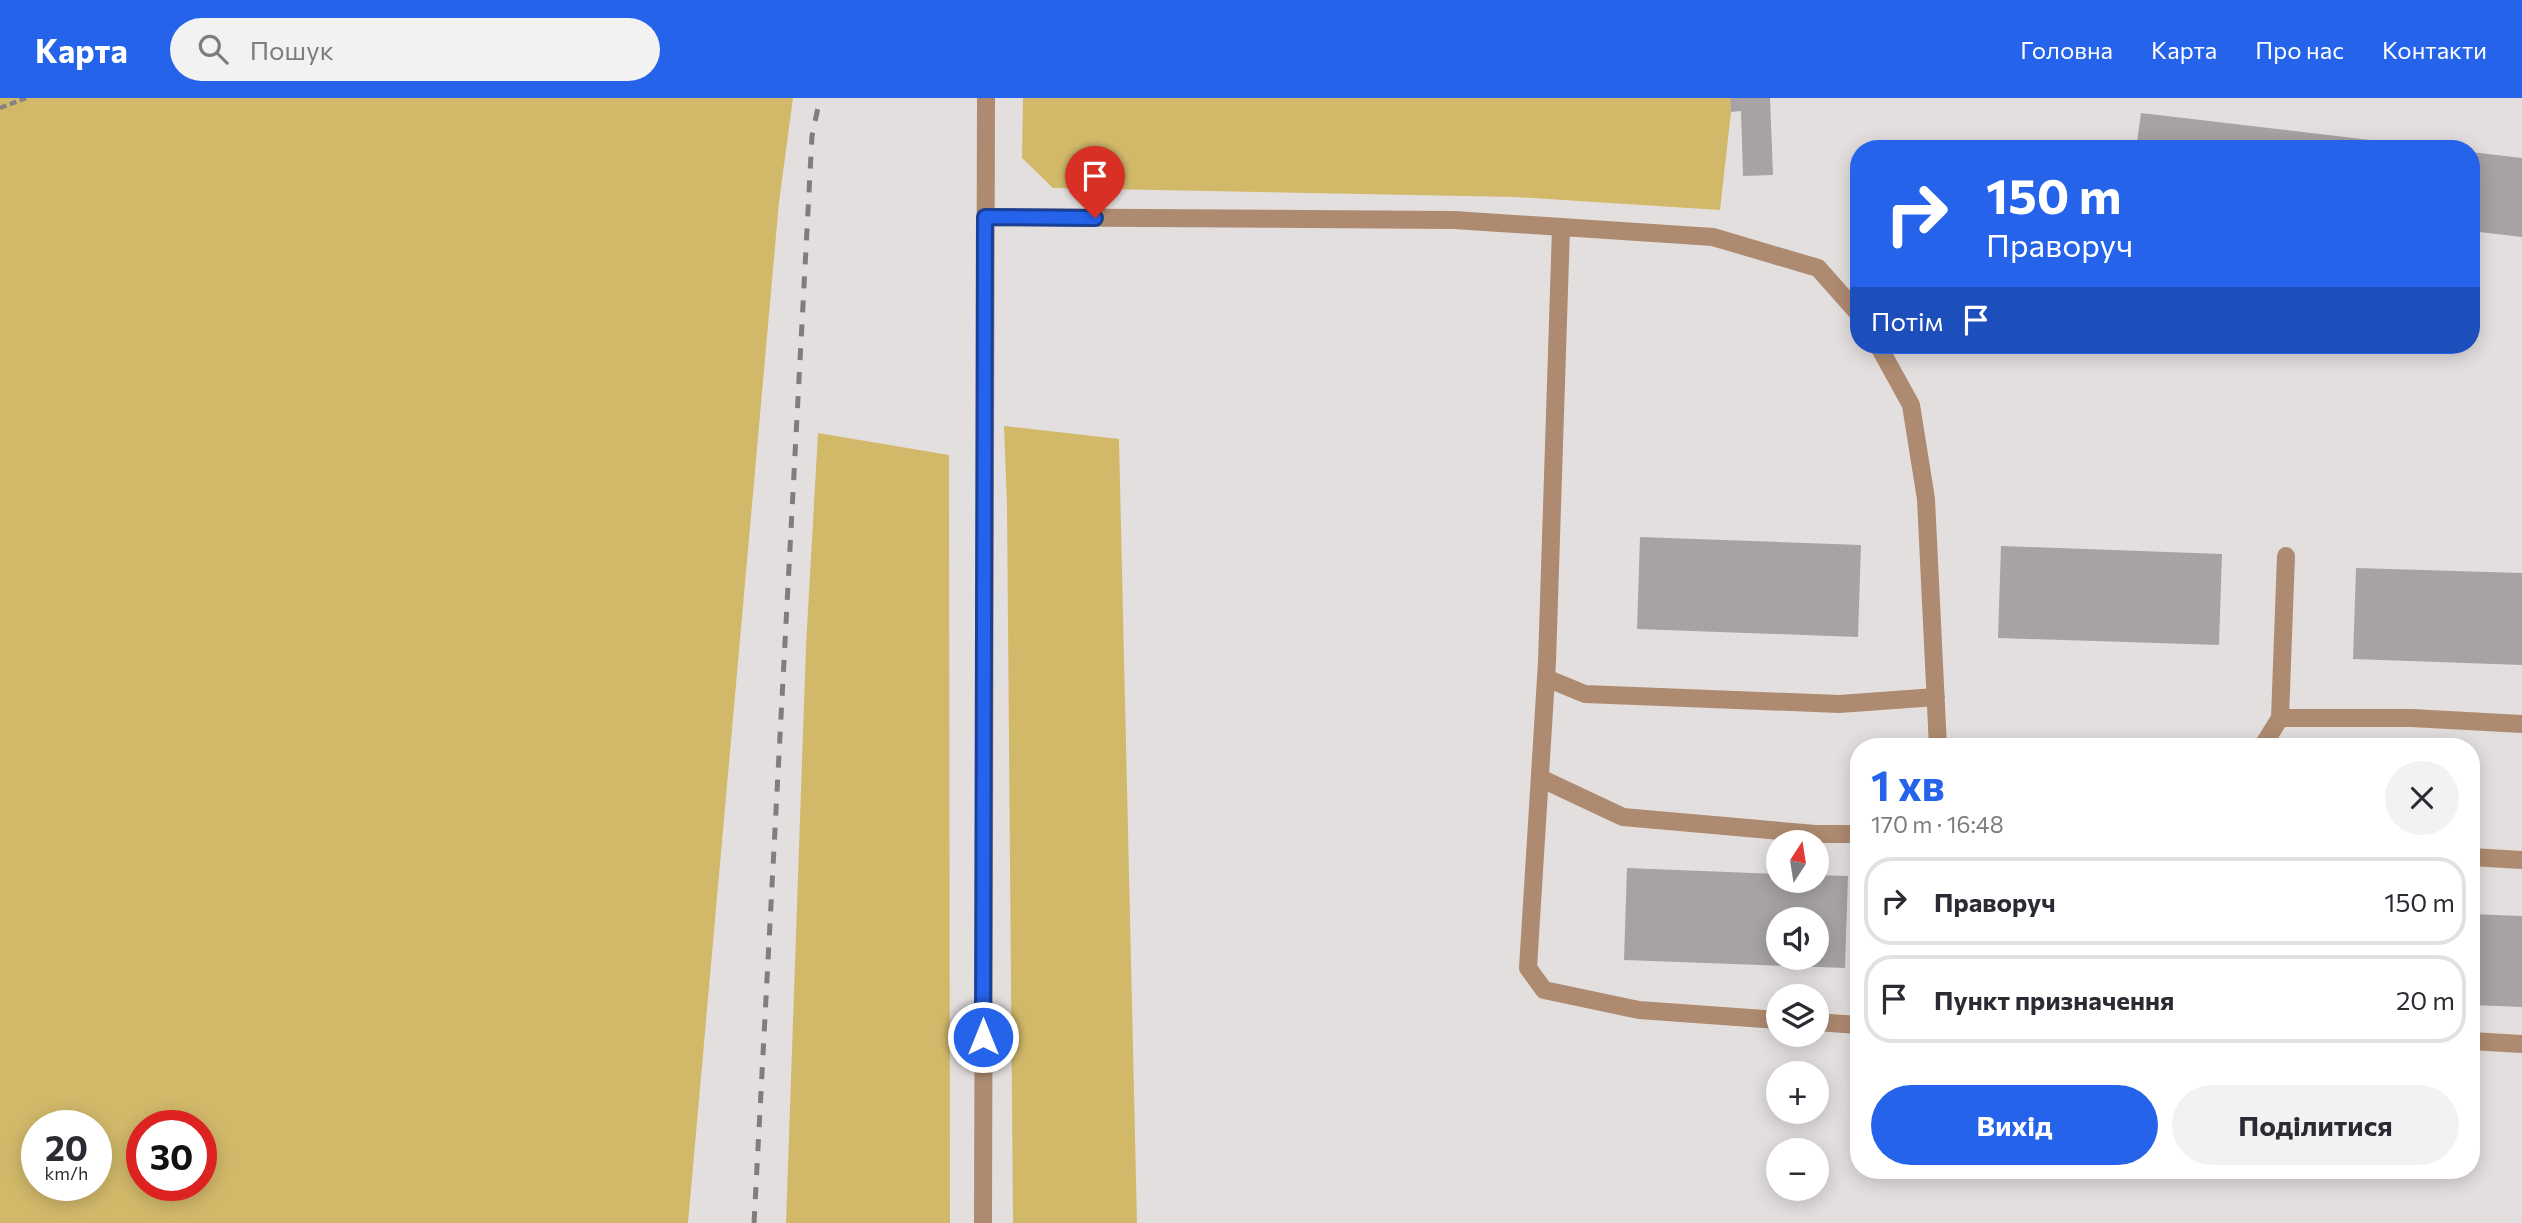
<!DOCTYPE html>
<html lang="uk">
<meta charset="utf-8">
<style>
body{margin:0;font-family:Commissioner,sans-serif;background:#f2f2f3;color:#2b2b33;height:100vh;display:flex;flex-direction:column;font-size:26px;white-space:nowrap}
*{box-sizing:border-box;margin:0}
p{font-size:23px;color:#7c7c81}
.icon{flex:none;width:38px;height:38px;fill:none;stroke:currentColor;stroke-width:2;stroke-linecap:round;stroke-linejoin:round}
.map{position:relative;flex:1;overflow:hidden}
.side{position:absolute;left:1850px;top:640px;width:630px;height:441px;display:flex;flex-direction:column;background:#fff;border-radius:28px;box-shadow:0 4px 18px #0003}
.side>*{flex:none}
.guide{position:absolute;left:1850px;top:42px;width:630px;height:214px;border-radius:28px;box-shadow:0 4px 18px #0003;background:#2563eb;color:#fff;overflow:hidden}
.needle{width:46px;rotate:12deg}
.buttons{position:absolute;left:1766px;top:732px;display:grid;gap:14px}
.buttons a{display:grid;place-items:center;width:63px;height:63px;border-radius:50%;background:#fff;box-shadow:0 4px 18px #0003;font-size:35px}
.speed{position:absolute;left:21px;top:1012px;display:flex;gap:14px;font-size:35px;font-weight:700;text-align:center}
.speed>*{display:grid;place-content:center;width:91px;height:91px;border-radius:50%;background:#fff;box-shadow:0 4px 18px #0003;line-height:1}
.speed small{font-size:18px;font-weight:400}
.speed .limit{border:10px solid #d22;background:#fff;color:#111}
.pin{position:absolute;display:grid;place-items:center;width:60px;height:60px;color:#fff;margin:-72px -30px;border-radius:50% 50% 50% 0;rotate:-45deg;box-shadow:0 0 7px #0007}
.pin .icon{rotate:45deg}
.me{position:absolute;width:77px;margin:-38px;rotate:0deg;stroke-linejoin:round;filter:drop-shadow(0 0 5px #0008)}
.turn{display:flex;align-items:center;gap:24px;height:147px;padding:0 21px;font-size:32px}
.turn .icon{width:91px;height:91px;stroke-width:2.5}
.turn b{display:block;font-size:49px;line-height:60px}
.then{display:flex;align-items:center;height:66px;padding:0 21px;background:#0003;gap:14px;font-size:26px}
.round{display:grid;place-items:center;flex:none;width:74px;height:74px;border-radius:37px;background:#f2f2f3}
.headline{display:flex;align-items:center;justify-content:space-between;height:119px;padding:0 21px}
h1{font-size:42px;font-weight:700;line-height:52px;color:#2563eb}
.primary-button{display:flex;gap:14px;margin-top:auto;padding:14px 21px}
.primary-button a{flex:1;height:80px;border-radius:42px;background:#2563eb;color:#fff;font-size:28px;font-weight:700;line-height:80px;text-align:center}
.primary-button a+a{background:#f2f2f3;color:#2b2b33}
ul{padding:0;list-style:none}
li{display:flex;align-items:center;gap:21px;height:88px;margin:0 14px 10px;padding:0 7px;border:4px solid #e1e1e2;border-radius:28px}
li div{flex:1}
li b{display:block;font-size:26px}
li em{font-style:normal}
header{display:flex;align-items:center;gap:42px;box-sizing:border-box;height:98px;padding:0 35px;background:#2563eb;color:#fff}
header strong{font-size:33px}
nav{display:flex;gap:38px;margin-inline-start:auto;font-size:24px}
.search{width:490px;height:63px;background:#f2f2f3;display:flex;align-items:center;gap:18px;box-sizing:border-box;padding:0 24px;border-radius:38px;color:#7c7c81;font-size:26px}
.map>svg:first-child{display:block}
.green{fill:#d2b96a;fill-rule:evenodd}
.building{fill:#a7a3a5;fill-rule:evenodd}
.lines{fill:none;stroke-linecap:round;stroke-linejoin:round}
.path{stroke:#858282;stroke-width:4.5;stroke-dasharray:7 3.5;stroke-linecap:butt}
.lane{stroke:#ae8b70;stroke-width:18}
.street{stroke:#ae8b70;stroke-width:18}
.rail{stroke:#807d7d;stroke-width:5;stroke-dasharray:12 12;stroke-linecap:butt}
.route-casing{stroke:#184099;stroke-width:18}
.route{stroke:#2563eb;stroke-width:12}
</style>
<header>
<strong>Карта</strong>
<div class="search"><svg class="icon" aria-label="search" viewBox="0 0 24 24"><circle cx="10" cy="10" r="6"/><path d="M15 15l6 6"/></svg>Пошук</div>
<nav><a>Головна</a><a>Карта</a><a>Про нас</a><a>Контакти</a></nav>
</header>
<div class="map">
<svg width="2522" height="1125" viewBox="0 0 2522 1125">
<rect width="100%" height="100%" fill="#e4dfdf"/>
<path class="green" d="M0,0h793l-14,104 -91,1021h-688zM37,1027h59v60h-59zM142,1027h59v60h-59z
M1023,0h707l1,14 -11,98 -205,-13 -462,-9 -31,-30z
M1004,328l115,13 18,784h-124l-6,-717z
M818,335l131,22 1,768h-164l20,-577z"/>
<path class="building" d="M1730,0h40l3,77 -30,1 -2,-65 -10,1z
M2141,15l288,34v2h-293z
M2471,54l51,6v79l-51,-6z
M1640,439l221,8 -3,92 -221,-8z
M2001,448l221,8 -3,91 -221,-7z
M2356,470l166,5v92l-169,-6z
M1627,770l151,6v6h38v-5l32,1 -3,92 -221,-8zM1778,821h38v38h-38z
M2471,816l51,2v91l-51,-2z"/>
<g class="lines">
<path class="path" d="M0,10l26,-10"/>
<path class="lane" d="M2280,620h132l110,6
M2262,649l18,-29 6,-162"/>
<path class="street" d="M985,119l469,3 259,17 105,31 40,45
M1561,130l-14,434 -19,306 16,22 95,20 139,10
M1878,247l33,60 15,94 12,248
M1546,580l39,16 254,10 97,-7
M1540,680l83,39 192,17h43
M2471,759l51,3
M1816,924l42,3
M2471,943l51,3
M983,1125l3,-1125"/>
<path class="rail" d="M754,1125l58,-1087 8,-38"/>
</g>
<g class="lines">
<defs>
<path id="route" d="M983,939l2,-820 110,1"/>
</defs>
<use href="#route" class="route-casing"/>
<use href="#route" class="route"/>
</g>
</svg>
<div class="buttons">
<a><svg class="needle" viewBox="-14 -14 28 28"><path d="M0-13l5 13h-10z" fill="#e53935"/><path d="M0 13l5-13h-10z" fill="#7c7c81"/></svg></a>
<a><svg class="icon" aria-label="sound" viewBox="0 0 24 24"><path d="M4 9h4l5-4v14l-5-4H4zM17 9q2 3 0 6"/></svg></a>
<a><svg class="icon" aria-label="layers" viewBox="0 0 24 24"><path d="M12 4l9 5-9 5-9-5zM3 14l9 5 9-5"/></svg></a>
<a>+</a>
<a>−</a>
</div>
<div class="speed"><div>20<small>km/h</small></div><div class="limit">30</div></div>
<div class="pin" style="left:1095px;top:120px;background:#d93025"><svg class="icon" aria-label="arrive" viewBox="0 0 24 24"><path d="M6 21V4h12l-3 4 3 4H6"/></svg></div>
<svg class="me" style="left:983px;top:939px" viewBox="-20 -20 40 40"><circle r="17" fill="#2563eb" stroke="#fff" stroke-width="3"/><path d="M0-11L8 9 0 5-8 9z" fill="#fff"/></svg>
<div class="guide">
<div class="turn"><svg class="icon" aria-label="right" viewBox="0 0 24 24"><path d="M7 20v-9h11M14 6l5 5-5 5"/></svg><div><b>150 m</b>Праворуч</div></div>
<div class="then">Потім<svg class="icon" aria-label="arrive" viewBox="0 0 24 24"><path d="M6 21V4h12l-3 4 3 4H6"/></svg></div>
</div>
<section class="side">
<div class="headline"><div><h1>1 хв</h1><p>170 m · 16:48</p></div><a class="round"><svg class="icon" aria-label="close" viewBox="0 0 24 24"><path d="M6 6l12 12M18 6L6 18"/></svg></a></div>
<ul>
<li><svg class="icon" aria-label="right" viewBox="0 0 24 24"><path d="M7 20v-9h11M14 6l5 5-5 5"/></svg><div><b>Праворуч</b></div><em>150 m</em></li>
<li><svg class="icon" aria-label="arrive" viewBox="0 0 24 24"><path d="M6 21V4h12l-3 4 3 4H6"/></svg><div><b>Пункт призначення</b></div><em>20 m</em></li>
</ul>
<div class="primary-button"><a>Вихід</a><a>Поділитися</a></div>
</section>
</div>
